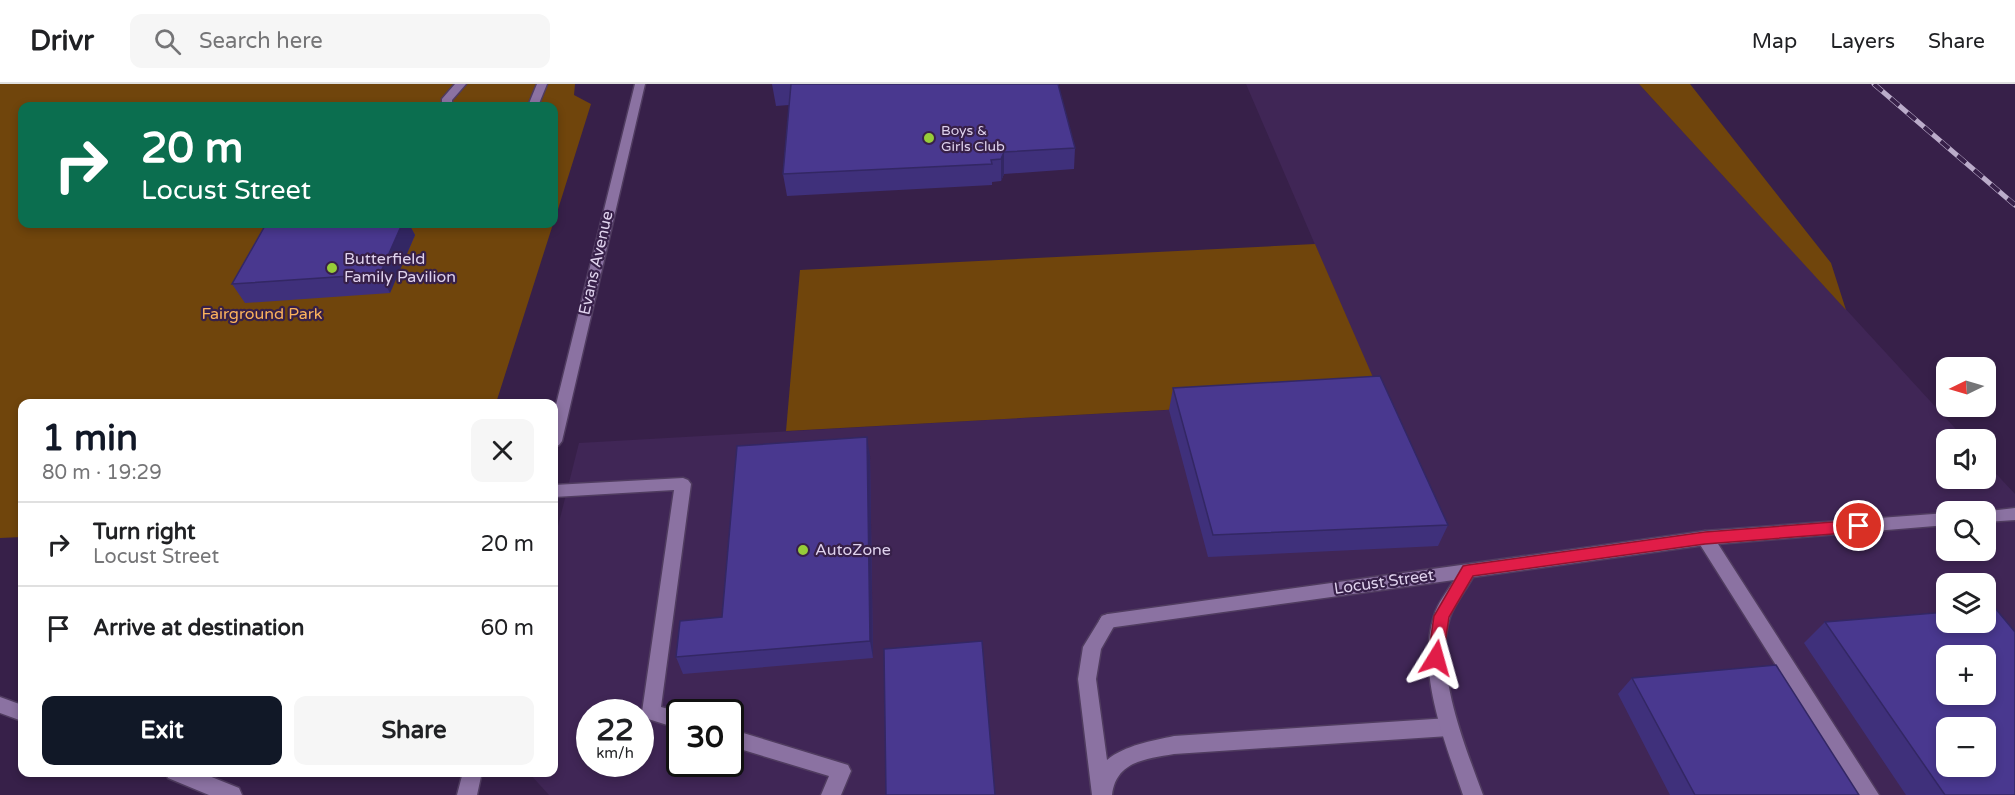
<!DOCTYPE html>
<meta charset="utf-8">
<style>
body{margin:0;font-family:"Varela Round",sans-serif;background:#f6f6f6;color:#202124;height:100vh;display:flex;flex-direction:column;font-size:22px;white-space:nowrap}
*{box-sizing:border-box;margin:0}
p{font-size:20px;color:#757577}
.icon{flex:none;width:33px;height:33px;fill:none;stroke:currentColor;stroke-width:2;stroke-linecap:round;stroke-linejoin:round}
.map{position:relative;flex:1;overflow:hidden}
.sheet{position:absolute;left:18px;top:315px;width:540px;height:378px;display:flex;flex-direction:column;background:#fff;border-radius:12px;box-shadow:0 3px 9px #0003}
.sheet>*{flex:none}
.hud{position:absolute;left:18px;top:18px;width:540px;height:126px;border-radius:12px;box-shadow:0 3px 9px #0003;background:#0b6e4f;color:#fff;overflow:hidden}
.needle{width:39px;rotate:265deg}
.buttons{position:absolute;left:1936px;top:273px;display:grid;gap:12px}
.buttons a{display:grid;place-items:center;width:60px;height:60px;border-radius:12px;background:#fff;box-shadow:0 3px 9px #0003;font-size:30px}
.speed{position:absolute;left:576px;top:615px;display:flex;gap:12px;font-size:30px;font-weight:700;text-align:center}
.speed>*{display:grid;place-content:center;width:78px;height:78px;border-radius:50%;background:#fff;box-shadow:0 3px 9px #0003;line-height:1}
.speed small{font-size:15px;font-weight:400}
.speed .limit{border:3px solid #111;border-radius:9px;background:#fff;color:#111}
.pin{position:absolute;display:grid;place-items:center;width:51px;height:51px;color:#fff;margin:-26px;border:3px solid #fff;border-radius:50%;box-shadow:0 2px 6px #0007}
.me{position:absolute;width:66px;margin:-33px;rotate:8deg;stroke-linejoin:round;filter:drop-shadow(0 0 4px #0008)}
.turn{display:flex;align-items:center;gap:21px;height:126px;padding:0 24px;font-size:27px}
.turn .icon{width:78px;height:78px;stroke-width:2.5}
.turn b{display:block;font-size:42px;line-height:51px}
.round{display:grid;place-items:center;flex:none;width:63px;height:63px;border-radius:12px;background:#f6f6f6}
.overview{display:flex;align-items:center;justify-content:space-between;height:102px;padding:0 24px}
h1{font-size:36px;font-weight:800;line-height:45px;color:#111827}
.action{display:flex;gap:12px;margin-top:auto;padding:12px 24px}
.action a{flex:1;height:69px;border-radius:12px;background:#111827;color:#fff;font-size:24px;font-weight:800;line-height:69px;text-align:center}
.action a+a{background:#f6f6f6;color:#202124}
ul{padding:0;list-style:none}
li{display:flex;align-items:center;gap:18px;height:84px;padding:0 24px;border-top:2px solid #e0e0e0}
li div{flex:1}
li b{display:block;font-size:22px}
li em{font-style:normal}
header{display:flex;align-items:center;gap:36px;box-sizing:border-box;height:84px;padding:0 30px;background:#fff;border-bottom:2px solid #e0e0e0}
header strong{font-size:28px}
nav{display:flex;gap:33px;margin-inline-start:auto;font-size:21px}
.search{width:420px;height:54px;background:#f6f6f6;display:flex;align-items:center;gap:15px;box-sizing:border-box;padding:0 21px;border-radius:12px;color:#757577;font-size:22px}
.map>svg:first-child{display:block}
.built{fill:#402656;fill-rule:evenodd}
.green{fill:#70450c}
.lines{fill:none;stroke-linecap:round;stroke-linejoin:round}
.service-casing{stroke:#503c60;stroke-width:3}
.minor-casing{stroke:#503c60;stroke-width:3}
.tertiary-casing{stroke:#503c60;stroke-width:3}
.secondary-casing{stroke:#503c60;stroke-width:3}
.service{fill:#8b72a2;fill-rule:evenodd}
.minor{fill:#8b72a2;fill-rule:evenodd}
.tertiary{fill:#8b72a2;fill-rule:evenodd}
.secondary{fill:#8b72a2;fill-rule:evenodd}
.rail-casing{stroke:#bbacca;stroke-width:5}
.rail{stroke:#372049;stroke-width:4;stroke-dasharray:11;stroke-linecap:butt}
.wall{fill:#3f307b}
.shaded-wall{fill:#332764}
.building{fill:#49388f;stroke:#332764;stroke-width:1.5;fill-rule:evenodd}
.route{fill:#e11d48;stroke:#92132f;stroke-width:1.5}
.poi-dot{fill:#97cc39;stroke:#372049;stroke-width:2}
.labels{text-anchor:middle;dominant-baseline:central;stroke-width:4.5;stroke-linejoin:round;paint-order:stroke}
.far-poi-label{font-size:14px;fill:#dfd2ed;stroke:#372049;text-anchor:start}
.poi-label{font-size:16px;fill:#dfd2ed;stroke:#372049;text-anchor:start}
.street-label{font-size:16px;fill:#dfd2ed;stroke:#372049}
.park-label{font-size:16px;fill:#fcb25c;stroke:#372049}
</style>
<header>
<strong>Drivr</strong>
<div class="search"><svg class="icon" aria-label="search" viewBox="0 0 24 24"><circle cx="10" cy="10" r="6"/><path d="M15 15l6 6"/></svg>Search here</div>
<nav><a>Map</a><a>Layers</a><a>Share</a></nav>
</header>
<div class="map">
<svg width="2015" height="711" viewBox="0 0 2015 711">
<rect width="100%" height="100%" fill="#372049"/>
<path class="built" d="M1246,0h393l326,355 -18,1v38h39v-15l29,31v301h-1466l-20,-22 25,-1v-230l25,-99 802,-45zM1947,428h39v38h-39zM1947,500h39v38h-39zM1947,572h39v38h-39zM590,628h50v52h-50zM680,628h50v52h-50zM1947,644h39v38h-39z"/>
<path class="green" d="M0,0h575l-1,11 17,9 -37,118v-116h-532v118h531l-57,179 -474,1v133l-22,1z
M1639,0h51l141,179 15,47z
M1315,160l67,154 -596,33 14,-161z"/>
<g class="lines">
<defs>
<path id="service" d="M455,0h11l-14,16v6h-10v-7z
M537,0h10l-9,22h-10z
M683,394l5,2 3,4 -30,223 19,5v17l-35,-11 -3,-6 32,-222 -120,7v-12z
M1705,447l6,2 168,262h-21l-159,-252 -2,-5 2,-5z
M1108,530l6,2 3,5 -16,28 -5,30 11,81c18,-15 45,-19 67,-24l275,-18 7,3 2,6 -2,6 -7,3 -275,18c-28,5 -58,7 -62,41h-20l-14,-116 5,-32 19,-31z
M730,645l118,36 3,6 -10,24h-20l8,-19 -99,-30z"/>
<path id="minor" d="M2015,424v12l-29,2v-10h-5z
M1947,429v12l-242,20 -232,32c-7,13 -18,26 -23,40 -17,51 15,129 33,178h-20c-18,-53 -47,-123 -29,-179 3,-13 14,-25 20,-36l-346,48 -6,-2 -3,-5 3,-5 6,-2 597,-83z"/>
<path id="tertiary" d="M635,0h10l-83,357 -3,4 -5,2v-34z
M463,688h19l-5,23h-20z"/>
<path id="secondary" d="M0,613l22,8v16l-22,-8z
M166,688h33l40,16 3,7h-33l-41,-17z"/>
</defs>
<use href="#service" class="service-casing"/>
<use href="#minor" class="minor-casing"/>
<use href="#tertiary" class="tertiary-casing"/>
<use href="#secondary" class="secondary-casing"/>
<use href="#service" class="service"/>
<use href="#minor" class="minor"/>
<use href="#tertiary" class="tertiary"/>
<use href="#secondary" class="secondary"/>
<defs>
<path id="rail" d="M1874,0l141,121"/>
</defs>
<use href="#rail" class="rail-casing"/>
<use href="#rail" class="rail"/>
</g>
<path class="wall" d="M772,0h286l17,64 -1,21 -70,5 -3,7 -9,1v3l-205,11 -4,-22 6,-69 -13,1z
M281,140h128l6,11 -25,58 -145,10 -13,-19z
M1173,304l275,137 -10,21 -230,11 -39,-147z
M870,372l3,202 -190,16 -7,-17 46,-40z
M1825,538l190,173h-109l-102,-152z
M1632,594l227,117h-189l-52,-101z"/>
<path class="shaded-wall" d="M1004,68v22l-3,7v-22z
M402,140h7l6,11 -25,58 -10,-19z
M867,353l3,19 3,202 -3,-17z"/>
<path class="building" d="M791,0h267l17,64 -71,4 -3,7 -10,1 1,4 -209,10z
M266,140h136l-22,50 -148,10z
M1380,292l68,149 -235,10 -40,-147z
M867,353l3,204 -194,16 4,-36 42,-4 15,-171z
M1995,524l20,24v163h-70l-120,-173 122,-10v10h39v-13zM1947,572h39v38h-39zM1947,644h39v38h-39z
M982,557l13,154h-109l-2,-146z
M1776,581l83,130h-164l-63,-117z"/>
<path class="route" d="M1859,436l5,2 2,4 -2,4 -5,2 -154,12 -232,32 -24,41 -7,46 -6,3 -6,-3 -2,-5 6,-42 29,-50 5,-1 237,-33z"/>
<g class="poi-dot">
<circle cx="929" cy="54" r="6"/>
<circle cx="332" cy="184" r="6"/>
<circle cx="803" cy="466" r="6"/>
</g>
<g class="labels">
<g class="far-poi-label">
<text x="941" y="46">Boys &amp;<tspan x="941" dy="16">Girls Club</tspan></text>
</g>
<g class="poi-label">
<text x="344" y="175">Butterfield<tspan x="344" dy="18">Family Pavilion</tspan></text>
<text x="815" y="466">AutoZone</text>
</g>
<g class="street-label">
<text transform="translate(596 179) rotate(-77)">Evans Avenue</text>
<text transform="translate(1384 498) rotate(-8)">Locust Street</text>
</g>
<g class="park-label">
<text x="262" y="230">Fairground Park</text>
</g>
</g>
</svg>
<div class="buttons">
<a><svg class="needle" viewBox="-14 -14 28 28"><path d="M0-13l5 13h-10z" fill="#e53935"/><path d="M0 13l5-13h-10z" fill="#757577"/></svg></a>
<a><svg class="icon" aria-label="sound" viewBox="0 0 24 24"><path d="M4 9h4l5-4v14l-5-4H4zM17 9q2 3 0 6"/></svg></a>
<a><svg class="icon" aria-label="search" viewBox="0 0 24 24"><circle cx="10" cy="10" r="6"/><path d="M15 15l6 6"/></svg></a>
<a><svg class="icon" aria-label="layers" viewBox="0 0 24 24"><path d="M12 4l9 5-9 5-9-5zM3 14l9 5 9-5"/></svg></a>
<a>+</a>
<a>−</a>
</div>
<div class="speed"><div>22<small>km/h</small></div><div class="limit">30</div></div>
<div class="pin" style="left:1859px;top:442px;background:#d93025"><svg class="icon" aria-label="arrive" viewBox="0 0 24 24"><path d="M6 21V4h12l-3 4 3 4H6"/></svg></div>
<svg class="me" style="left:1436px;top:574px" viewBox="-20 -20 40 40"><path d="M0-17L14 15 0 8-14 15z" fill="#e11d48" stroke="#fff" stroke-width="4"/></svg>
<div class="hud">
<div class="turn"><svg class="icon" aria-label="right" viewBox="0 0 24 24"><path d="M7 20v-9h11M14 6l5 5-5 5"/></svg><div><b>20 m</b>Locust Street</div></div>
</div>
<section class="sheet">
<div class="overview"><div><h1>1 min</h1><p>80 m · 19:29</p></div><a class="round"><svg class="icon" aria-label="close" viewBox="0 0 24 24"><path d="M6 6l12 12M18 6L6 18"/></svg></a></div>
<ul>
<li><svg class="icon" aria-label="right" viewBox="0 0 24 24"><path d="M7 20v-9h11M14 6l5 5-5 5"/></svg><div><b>Turn right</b><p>Locust Street</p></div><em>20 m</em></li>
<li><svg class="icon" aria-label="arrive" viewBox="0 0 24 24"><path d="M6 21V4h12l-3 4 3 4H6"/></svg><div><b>Arrive at destination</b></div><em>60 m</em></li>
</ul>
<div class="action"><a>Exit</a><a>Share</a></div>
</section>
</div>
